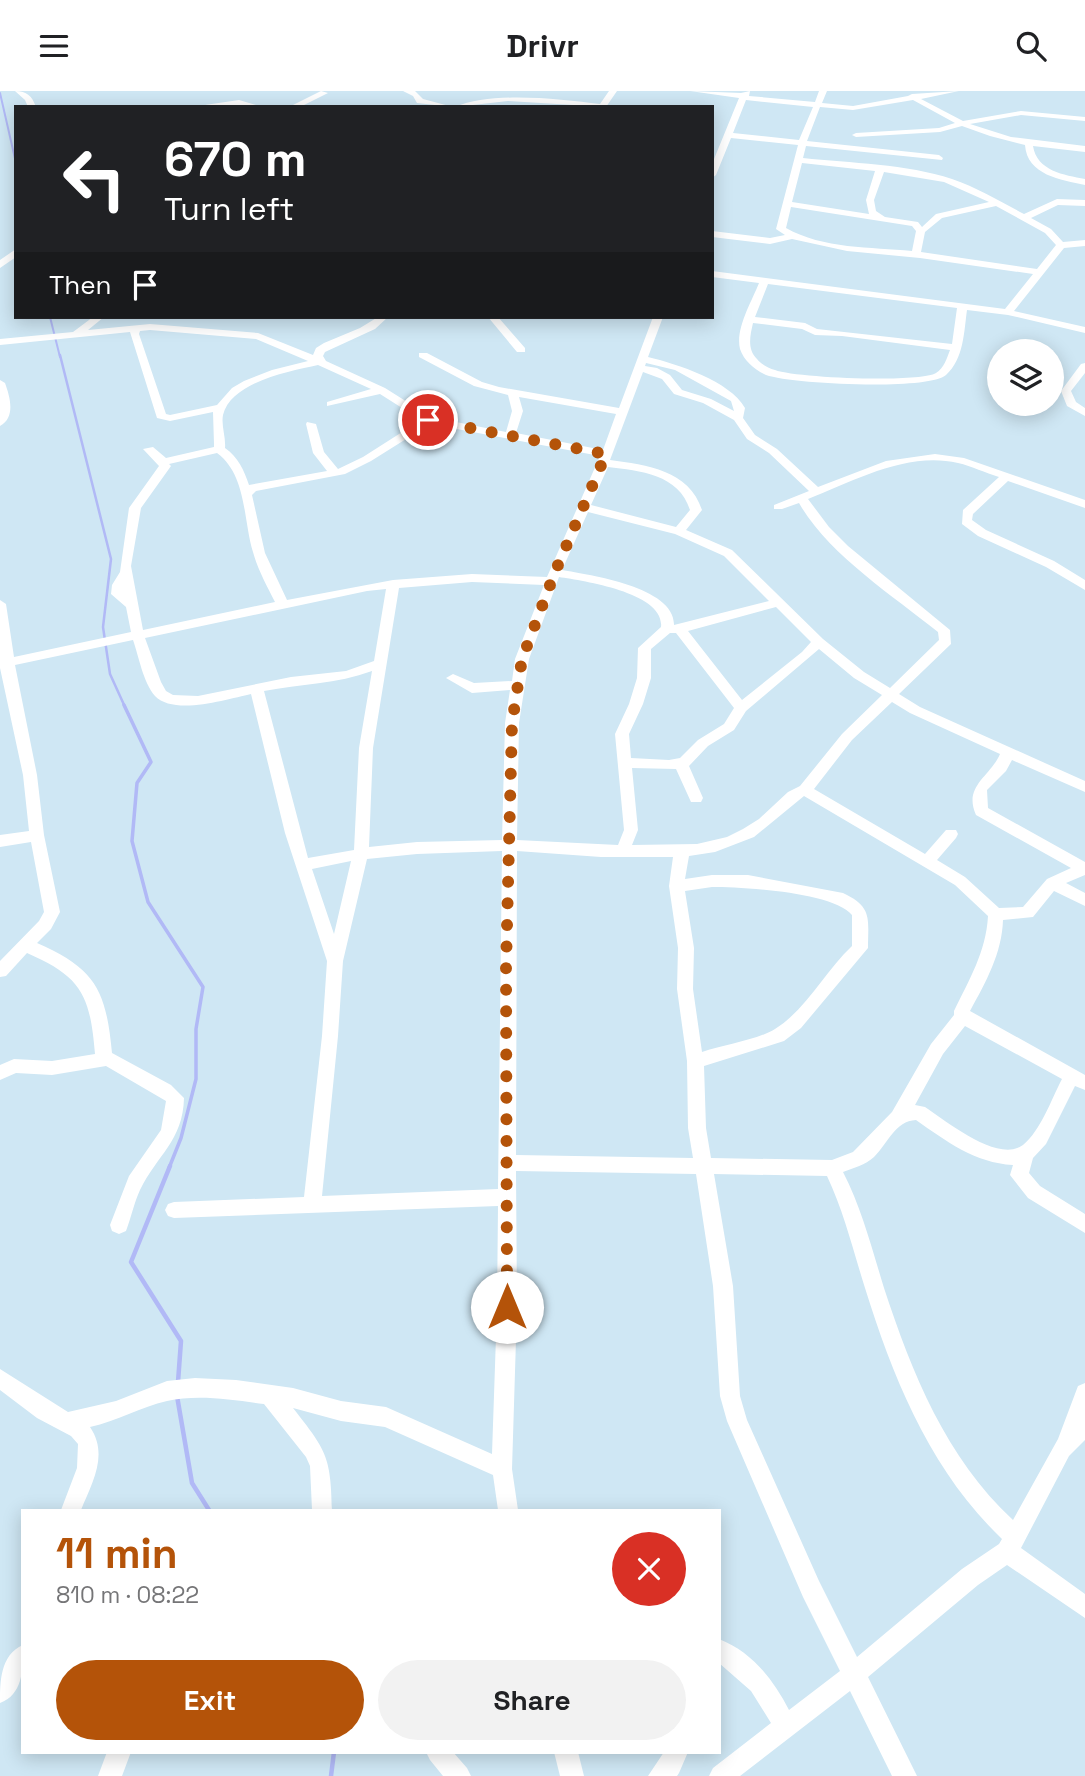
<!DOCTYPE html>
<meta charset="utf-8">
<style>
body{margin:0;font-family:"Space Grotesk",sans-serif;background:#f2f2f2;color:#202124;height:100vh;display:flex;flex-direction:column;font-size:26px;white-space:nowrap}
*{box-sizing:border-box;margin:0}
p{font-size:23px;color:#757577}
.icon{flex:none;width:38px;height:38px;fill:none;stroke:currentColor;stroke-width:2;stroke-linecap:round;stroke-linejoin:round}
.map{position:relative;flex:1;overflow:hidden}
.panel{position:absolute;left:21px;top:1418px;width:700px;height:245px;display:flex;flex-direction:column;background:#fff;border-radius:0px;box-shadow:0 4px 18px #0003}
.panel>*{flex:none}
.hud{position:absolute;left:14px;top:14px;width:700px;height:214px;border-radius:0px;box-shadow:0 4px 18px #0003;background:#202124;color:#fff;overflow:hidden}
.controls{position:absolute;left:987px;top:248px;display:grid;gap:14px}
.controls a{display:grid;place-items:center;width:77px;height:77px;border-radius:50%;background:#fff;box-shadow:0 4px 18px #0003;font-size:35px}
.pin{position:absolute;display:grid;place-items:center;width:60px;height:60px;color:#fff;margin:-30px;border:4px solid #fff;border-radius:50%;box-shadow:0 2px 7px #0007}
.me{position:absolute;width:77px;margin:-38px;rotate:0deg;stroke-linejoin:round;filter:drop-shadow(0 0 5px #0008)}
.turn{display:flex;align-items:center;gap:24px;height:147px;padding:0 35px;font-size:32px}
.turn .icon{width:91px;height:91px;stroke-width:2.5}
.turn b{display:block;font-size:49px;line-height:60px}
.then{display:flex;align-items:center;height:66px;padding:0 35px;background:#0003;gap:14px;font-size:26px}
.round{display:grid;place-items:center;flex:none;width:74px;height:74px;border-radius:37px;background:#f2f2f2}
.summary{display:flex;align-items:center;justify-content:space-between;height:119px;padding:0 35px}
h1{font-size:42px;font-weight:600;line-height:52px;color:#b45309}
.button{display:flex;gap:14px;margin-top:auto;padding:14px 35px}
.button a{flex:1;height:80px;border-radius:42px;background:#b45309;color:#fff;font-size:28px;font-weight:600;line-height:80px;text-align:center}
.button a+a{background:#f2f2f2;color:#202124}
header{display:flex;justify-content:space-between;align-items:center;height:91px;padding:0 35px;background:#fff;font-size:32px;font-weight:600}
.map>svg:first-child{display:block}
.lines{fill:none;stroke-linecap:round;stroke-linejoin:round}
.stream-far3{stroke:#b1b9f6;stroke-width:2}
.stream-far2{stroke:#b1b9f6;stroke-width:2.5}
.stream-far1{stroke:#b1b9f6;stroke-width:3.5}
.stream{stroke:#b1b9f6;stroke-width:4.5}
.minor{fill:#fff;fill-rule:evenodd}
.route{stroke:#b45309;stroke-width:12;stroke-dasharray:0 21.6}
</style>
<header><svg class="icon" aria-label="menu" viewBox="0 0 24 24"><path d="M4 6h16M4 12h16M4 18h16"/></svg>Drivr<svg class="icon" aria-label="search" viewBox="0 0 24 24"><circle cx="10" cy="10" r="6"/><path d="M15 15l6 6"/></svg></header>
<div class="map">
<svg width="1085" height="1685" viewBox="0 0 1085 1685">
<rect width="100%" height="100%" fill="#cfe7f4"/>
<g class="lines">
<path class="stream-far3" d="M0,2l16,70
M50,226l10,40"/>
<path class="stream-far2" d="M60,264l51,204 -8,68 7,47 15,33"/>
<path class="stream-far1" d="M124,614l27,57 -14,21 -5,58 16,61 55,85 -7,42v50l-15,59 -12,30"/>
<path class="stream" d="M170,1075l-39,96 50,79 -3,41
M177,1305l15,87 17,27
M331,1685l3,-24"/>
<path class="minor" d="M15,0c12,0 17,5 21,16h-8l-3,-7z
M321,0l7,2 -28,14h-11z
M403,0h12l8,8 30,8 -36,-4 -4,-7z
M609,0h8l-11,16 -98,-6 -53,6c37,-16 104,-8 145,-3z
M690,0l51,2 9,-2 -1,5 66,6 4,-11h8l-5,12 31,3 55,-10 4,-2 47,-3 -38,8 42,22 58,-10 64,6v4l-64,-6 -51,9 41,13 74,9v6l-52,-6c4,25 31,29 52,33v6c-24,-5 -58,-10 -60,-40l-35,-9 -28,-10 -22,6 -84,5 -4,-2 4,-2 83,-5 16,-5 -42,-23 -60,10 -33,-3 -13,34 132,14 4,3 -1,2 -136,-14 -3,12c47,5 104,6 149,21 26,9 49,23 72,35l33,-15 28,1v6l-27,-1 -27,13 20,11 12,13 22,-2v6l-21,2 -50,63 71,16v6l-77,-18 -41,-5c-3,21 -3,49 -21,65 -19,16 -155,9 -180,0 -11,-5 -22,-14 -26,-26 -5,-20 12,-48 19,-66l-47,-6v-6l293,38 28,-35 -113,-16 -73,-7 -55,-12 -22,5 -58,-7v-6l58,7 15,-3 -9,-6 22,-84 -67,-7 -15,37 -4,3v-14l27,-66zM746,9l67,7 -14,33 -66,-7zM802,72l73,8 -9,29 3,14 -77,-12zM884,81l60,10 45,20 -53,12 -14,13 -4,-5 -33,-5 -9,-6 -2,-11zM996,115l49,27 11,12 -19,24 -116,-17 4,-20 17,-14zM791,116l121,19 4,5 -4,20c-41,-4 -89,-2 -126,-23zM768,193l189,24 -5,36 -135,-15 -12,-6 -50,-6zM753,232l49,6 13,6 27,1 108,14c-3,8 -6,18 -14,23 -17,10 -140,5 -161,-3 -7,-2 -14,-6 -18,-11 -10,-10 -7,-23 -4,-36z
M239,9l17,5 -55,2 4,-2z
M16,158v8l-16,11v-8z
M93,226h11l-16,13 62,-6 108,9 55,22 3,-7 8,-5 36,-15 18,-11h10l-13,12 -50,23 -2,4 3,5 59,27 46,29 75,15 6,-21 -4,-16 -34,-9 -55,-29v-4h8l55,29 17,5 120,21 34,-91h10l-15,40c29,7 82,24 97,51l-2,10 12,17 22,14 41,38 68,-26 49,-7 29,4 121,42v8l-77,-27 -35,33 -1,6 14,10 68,31 31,19v10l-39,-23 -68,-31 -16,-12 1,-14 36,-33c-14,-4 -27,-11 -41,-14 -51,-12 -104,18 -150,36l21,28 19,19 102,84 1,14 -52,50 21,13 165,74v11l-73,-32 -6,11 -19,19 1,18 97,54v13l-19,8 19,10v13l-31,-15 -21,26 -30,3c-1,33 -17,62 -33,91l115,64v15l-10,-4 -29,58 -13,14 -4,15 11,13 45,28v19l-57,-35 -18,-23 3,-10c-38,-2 -67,-24 -97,-45 -21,1 -28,23 -42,37 -9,8 -20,11 -31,15 19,37 29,77 41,116 28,85 62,170 129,232l45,-81 20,-53 7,-3v57l-16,16 -48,92 64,46v24l-78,-53 -29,20 -110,92 49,99h-25l-42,-85 -110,85h-31l4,-8 58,-45 -20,-32 -32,-28v-24c33,13 54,40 70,71l51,-39 -37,-74 -76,-176 -7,-25 -7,-110 -17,-112 -180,-3 1,136 -5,162 6,41h-20l-5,-35 -108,-48 -44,-6 -48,-13c33,42 38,48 39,102h-20l-2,-44 -4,-9 -42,-53c-30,-4 -66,-10 -97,-3 -26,6 -50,20 -77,26 19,28 2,56 -9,83h-20l16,-42 1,-24 -7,-8 -34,-18 -37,-28v-21l68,43 48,-11 51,-20 28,-3 41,2 57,8 48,13 45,6 106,47 5,-147 1,-101 -324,12 -6,-2 -3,-6 3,-6 6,-2 130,-5 18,-161 5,-75 -42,-128 -34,-139c-23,5 -77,22 -96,2 -12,-14 -16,-39 -22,-56l-118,25 22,110 7,60 16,77 -9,17 -14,14c59,26 69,47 75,110l59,32 13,13c-1,43 -27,57 -44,92 -6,13 -9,28 -14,41l-7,3 -7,-3 -2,-6 19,-49 32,-46 5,-29 -60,-35 -54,9 -36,-2 -16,7v-15l14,-6 38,2 43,-7c-5,-59 -13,-77 -68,-101l-21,23 -6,1v-16l39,-40 5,-9 -13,-70 -31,5v-12l29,-4 -6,-56 -23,-107v-68l6,4 8,53 117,-25 -5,-25 -15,-13 1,-9 8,-13 9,-64 30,-42 -16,-17 10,-2 13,11 48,-11v-3l-1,-32 -43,9 -13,-3 -27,-86 -130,13v-6l73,-7zM150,239l106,9 52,22 -36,9 -28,11 -12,7 -15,17 -47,10 -4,-1 -27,-80 1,-3zM646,272l29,7 56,31 3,10 -23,-12 -29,-9 -12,-15 -13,-7 -12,-2zM318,274l53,24 -44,13v4l53,-12 41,26 -58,37 -25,12 -14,-17 -8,-28 -9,-2 -1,2 7,29 14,18 -78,14c-5,-15 -11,-28 -24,-37 1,-11 -4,-22 -2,-33 8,-33 67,-44 95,-50zM643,281l19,7 12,15 29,9 31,17 13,19 22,14 40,38 -35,14v4h8l17,-6c29,51 93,92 139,129l1,8 -49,48 -26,-16 -41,-33 -91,-89 -46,-20 16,-20c-13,-40 -55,-45 -92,-50zM519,306l97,17 -13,36 -87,-17 7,-22zM430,333l170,32 -53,121 -75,-3 -79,6 -106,20 -22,-47 -13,-58 4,-4 89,-17 26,-13zM217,362c30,22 26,67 36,99 5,18 14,34 22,50l-132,28 -12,-64 10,-58 30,-42 -2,-2zM608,376c32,4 71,7 82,43l-14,17 -85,-22zM588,421l87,22 49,22 45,45 -95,24c1,-38 -84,-50 -112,-55zM559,486c26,4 106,16 102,50l-23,21 -1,30 -8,26 -14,30 9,96 -6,15 -101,-5 2,-117 10,-64zM472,491l72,3 -29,74 -3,22 -38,2 -21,-9 -7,4 26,15 38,-3 -5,33 -3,117 -85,2 -48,5 4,-99 26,-160zM386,498l-12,72 -28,10 -55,6 -93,19 -25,-1 -7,-4 -5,-9 -16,-44 222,-47zM776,516l35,35 -9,10 -60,48 -54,-69zM670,542h6l58,75 -10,16 -26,16 -18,18 -11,2 -38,-2 -2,-24 14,-30 8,-26v-29zM819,558l35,29 28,17 -40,39 -42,52 -12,6 -29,27 -16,10 -16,8 -30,7 -65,1 6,-15 -6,-62 44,1 15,33h10l2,-4 -14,-32 19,-20 26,-16 12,-19zM372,580l-13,77 -5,102 -46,8 -44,-167c36,-7 73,-7 108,-20zM892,611l18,11 90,41c-10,23 -37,32 -24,61l95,53 -24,11 -24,28 -24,1 -34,-31 -28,-17 19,-22 2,-4 -2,-4h-10l-21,24 -111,-65 38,-49zM804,705l151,89 33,31c-2,36 -19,64 -34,95v4l-23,29 -39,68 -39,40 -21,8 -121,-2 -5,-30 -2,-62 80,-25 17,-13 67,-80c0,-29 5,-41 -25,-55l-95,-18h-36l-27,4 4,-23 26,-4 39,-15zM502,760l-4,338 -176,7 16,-160 5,-75 24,-102 50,-5zM517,760l84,6h72l-4,29 9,62 -1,41 10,72 1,67 5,30 -177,-3zM351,770l-17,73 -22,-65zM712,796c31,0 121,5 140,28v31c-27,25 -45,63 -77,83 -18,11 -52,16 -73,23l-9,-63 1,-41 -9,-57zM965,935l97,53c-11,21 -21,51 -39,66 -25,19 -78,-25 -98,-38l-10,-2 28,-51zM714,1083l113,2c17,36 26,74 38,112 29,93 66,183 137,251l-3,5 -37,25 -105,88 -38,-76 -72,-161 -7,-24 -7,-110z
M488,226h10l27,31v4h-8z
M1085,272v10l-14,18 5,11 9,6v8l-18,-10 -6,-15 20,-27z
M0,289l5,3c5,14 11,34 -5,43z
M23,1554c0,22 1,49 -23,58 0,-21 0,-48 23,-58z
M107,1661h24l-9,24h-24z
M426,1661h27l14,16 4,8h-28l-13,-16z
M554,1661h24l6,24h-24z
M664,1661h24l-9,21 -2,3h-29z"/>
</g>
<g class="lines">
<path class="route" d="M428,329l178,34 -51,118 -33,87 -10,64 -6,244 1,340"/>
</g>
</svg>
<div class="controls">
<a><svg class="icon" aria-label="layers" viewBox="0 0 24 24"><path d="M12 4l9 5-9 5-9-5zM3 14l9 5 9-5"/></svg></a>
</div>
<div class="pin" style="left:428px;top:329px;background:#d93025"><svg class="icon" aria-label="arrive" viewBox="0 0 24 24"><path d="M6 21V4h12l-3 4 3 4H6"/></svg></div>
<svg class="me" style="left:507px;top:1216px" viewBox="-20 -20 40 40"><circle r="19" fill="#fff"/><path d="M0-13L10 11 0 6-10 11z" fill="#b45309"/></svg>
<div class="hud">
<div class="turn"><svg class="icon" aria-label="left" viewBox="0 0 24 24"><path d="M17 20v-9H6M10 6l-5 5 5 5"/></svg><div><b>670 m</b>Turn left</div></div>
<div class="then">Then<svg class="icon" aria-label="arrive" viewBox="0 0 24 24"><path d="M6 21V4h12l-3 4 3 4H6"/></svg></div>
</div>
<section class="panel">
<div class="summary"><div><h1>11 min</h1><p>810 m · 08:22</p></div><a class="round" style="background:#d93025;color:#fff"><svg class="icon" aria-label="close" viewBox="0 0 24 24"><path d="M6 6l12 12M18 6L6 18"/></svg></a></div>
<div class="button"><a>Exit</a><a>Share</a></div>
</section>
</div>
